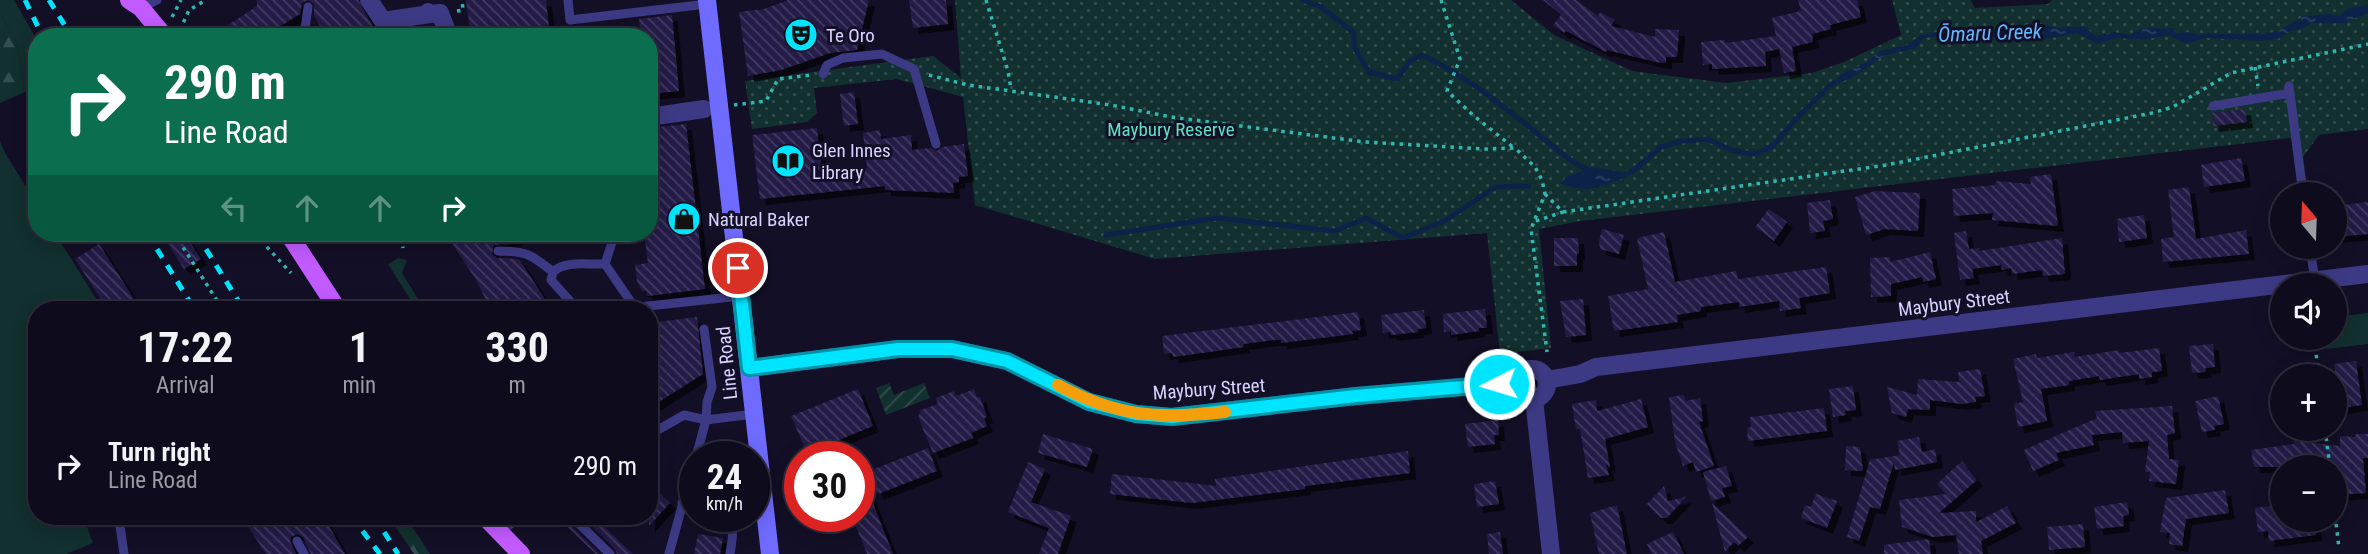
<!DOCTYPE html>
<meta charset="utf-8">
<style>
body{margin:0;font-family:"Roboto Condensed",sans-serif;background:#171425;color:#f1f3f6;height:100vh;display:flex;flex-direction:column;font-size:26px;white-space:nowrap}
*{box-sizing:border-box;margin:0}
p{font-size:23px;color:#9b9ba3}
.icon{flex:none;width:38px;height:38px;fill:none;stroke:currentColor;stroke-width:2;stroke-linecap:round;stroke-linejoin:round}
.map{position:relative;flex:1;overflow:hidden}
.side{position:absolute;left:28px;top:301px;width:630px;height:224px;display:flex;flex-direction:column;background:#0e0b1c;border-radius:28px;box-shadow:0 4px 18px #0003,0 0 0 2px #2e2b3b}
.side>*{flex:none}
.hud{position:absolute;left:28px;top:28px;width:630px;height:214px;border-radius:28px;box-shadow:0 4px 18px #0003,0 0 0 2px #2e2b3b;background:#0b6e4f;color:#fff;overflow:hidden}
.needle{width:46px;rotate:341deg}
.fabs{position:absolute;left:2270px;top:182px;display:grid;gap:14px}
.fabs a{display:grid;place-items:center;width:77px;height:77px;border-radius:50%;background:#0e0b1c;box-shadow:0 4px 18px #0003,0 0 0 2px #2e2b3b;font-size:35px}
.speed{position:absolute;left:679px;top:441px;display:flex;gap:14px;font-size:35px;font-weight:700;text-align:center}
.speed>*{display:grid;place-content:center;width:91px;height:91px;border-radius:50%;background:#0e0b1c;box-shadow:0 4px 18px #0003,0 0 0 2px #2e2b3b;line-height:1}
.speed small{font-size:18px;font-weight:400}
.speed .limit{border:10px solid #d22;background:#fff;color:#111}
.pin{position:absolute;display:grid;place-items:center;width:60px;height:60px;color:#fff;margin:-30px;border:4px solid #fff;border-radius:50%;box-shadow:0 2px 7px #0007}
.me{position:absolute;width:77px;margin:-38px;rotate:265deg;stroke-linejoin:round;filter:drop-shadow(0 0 5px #0008)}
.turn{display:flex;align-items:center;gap:24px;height:147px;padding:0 21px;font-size:32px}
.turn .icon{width:91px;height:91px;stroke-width:2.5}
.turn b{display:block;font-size:49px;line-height:60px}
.lanes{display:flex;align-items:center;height:66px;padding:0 21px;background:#0003;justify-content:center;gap:35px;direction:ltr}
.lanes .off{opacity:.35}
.eta{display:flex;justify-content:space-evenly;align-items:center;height:119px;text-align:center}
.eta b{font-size:42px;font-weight:700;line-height:49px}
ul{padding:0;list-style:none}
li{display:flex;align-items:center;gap:21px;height:91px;padding:0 21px}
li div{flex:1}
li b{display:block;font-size:26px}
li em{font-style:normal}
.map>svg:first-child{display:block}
.grass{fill:#12302f}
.forest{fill:url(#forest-firs)}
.park{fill:url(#park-dots)}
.garden{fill:url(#garden-furrows)}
.water{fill:url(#water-ripples)}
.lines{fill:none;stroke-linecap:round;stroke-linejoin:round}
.stream{stroke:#0c2248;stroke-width:5}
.building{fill:url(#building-back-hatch);filter:url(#shadow)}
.path{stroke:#2fb8b0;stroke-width:3.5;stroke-dasharray:3.5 5;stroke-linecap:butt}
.lane{stroke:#3d3a85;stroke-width:9}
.street{stroke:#3d3a85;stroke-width:18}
.secondary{stroke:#6f6bff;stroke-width:18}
.primary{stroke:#c25bff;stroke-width:18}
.rail{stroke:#00e5ff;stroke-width:5;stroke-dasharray:10 9;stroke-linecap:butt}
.route-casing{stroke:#0095a6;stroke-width:18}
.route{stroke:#00e5ff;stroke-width:12}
.slow{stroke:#f59e0b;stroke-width:12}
.labels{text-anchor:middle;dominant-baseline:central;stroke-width:6;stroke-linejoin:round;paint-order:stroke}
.poi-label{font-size:19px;fill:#d9d4ff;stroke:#130f26;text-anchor:start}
.park-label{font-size:19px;fill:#5fe0c0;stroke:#130f26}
.street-label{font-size:19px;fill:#d9d4ff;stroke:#130f26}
.water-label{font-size:21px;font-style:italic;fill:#62b6ff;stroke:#130f26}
</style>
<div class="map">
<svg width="2368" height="554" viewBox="0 0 2368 554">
<defs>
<pattern id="forest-firs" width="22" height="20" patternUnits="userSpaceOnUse" patternTransform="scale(1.75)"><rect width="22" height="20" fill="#12302f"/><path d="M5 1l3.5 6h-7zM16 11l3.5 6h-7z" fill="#344d4e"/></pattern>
<pattern id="park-dots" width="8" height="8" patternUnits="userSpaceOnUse" patternTransform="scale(1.75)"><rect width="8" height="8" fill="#12302f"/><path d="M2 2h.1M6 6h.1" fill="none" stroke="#344d4e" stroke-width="1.8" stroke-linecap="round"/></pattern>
<pattern id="garden-furrows" width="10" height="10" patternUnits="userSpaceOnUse" patternTransform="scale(1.75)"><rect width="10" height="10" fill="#12302f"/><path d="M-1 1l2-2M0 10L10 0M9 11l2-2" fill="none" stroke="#344d4e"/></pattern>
<pattern id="water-ripples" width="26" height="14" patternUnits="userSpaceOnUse" patternTransform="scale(1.75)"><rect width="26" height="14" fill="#0c2248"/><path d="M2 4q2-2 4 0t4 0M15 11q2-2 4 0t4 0" fill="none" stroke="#2f4163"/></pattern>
<pattern id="building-back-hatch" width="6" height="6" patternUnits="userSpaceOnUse" patternTransform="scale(1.75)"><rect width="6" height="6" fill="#241b47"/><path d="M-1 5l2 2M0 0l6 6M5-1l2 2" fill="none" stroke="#433b63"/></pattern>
<filter id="shadow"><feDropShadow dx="6" dy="6" stdDeviation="0" flood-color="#0009"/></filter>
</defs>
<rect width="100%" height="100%" fill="#130f26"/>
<path class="grass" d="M0,0h14l23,40v47l-12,5 -8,-48 -17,-30z
M0,141l5,12 32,51v29h18l48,77h-66v206h46l10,27 -27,11h-66z
M398,258l9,2 -5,13 23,37h-8l-29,-46z
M2368,313v31l-42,5 -1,-11h9l1,-21z"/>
<path class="forest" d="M0,14l17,30 8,48 -25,11z
M388,516h17l25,38h-16z"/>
<path class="park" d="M955,0h556l43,35 78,36 94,12 86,-10 32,-11 57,-27 -9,-35h79l4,8 73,-4 4,-4h316v129l-49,6 -16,22 5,37h-9l-8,-56 -711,83 -41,8 12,119 -51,6 -13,-121 -332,26 -180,-54 -12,-108 -66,-18 -83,9 3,25 -10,9 -55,7 -7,-48 188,-25 28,22z"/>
<path class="garden" d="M889,383l5,12 30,-12 6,15 -44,17 -10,-27z"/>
<path class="water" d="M2368,5v8l-24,10h-32l-10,6 -12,2 -12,8 -16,2 -57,-3 -20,6 -16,-9 -27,5 -24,-2 -21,6 -20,-11 -31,6 -10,-8 -51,8 -33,-4 -28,3 -8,10 -33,8 -28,20 -16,7 1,-8 27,-13 13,-11 27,-6 14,-10 41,-8 16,4h14l43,-8 24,5 25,-2 11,10 19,-4 17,3c12,-11 27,-5 41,-7l4,5 13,-1 5,2h70l14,-3 26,-15 25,-2 10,2 10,-8z
M1593,167l29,5 2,6c-29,11 -33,15 -64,6l4,-6z"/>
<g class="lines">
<path class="stream" d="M1302,0l19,7 33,26v14l15,25 28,7 13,-18 12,-6c38,18 72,44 105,70 21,17 41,37 66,47
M1618,177l15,-6 28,-24 21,-6 25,-2 24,11 21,4 11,-3 11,-6 19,-23 37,-37 15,-8
M1106,235l111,-17 117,13 32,-13 37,20 43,-18 49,-33 34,-1"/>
</g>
<path class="building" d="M257,0h101l15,27 -15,10h-31l-13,-21v-12l-6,-4 -6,3 -2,11 -21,13 6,10h-75l47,-31z
M466,0h80l4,37h-79z
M788,0h81l-12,50 -27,3 -49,17 -33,6 -9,-64 25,-3z
M909,0h37l2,24 -35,4z
M1543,0h33l22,16 2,-4 15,8 -4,6 44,11v-8l24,1 -2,27h-11v6l-10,-1 -49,-12 -1,2 -40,-21 -2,2 -11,-8 8,-10z
M1798,0h59l4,17 -31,8 1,4 -19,5 1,8 -21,5 4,24 -12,2 -5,-24 -14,3 1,14 -54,3v-5l-9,1 -2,-23 24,-2v3l51,-7 -4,-18 29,-7z
M672,15l7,76 -30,3v-57h-8l-2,-18z
M854,92l4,32 -14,2 -4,-32z
M2245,109l2,13 -34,4 -2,-13z
M686,124l19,165 -58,7 -1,-5h-4l-5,-10 -2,-16 13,-2 -4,-30h5v-105z
M817,128l5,46 45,-6 -4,-35 17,-3 1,9 30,-4 1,15 19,-2 6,3 5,-4 22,-3 4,32 -9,1v5l-6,1 1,10 -69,-3v-4l-125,13 -8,-64z
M2241,158l4,23 -41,6 -3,-22z
M2051,174l7,52 -66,-6 1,-7 -39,3 -2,-27 43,-4 1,-4 35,3 -1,-7z
M2189,187l7,52 50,-9 3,24 -86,8 -2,-23 13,-2 -6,-47z
M1875,191l45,2 -2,38 -33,-2 -19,6 -11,-38z
M1830,200l3,19 -10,2 2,10 -15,2 -3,-30z
M2368,202v32l-34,3v-31z
M1769,209l18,13 -13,19 -19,-14z
M2144,215l3,23 -28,4 -2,-23z
M1602,229l22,6 -5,19 -19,-5 -1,-8z
M1966,231l3,18 10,-1v3l83,-13 3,36 -22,2 -1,-6 -30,4 -1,-6 -9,2 -1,-5 -29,4 2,9 -14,2 -6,-47z
M1664,232l11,50 61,-11 2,8 88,-12 4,26 -31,5 2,10 -21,3 -1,-10 -40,6v-5l-38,5v4l-24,4 1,7 -64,9 -6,-35 40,-7 -11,-51z
M161,233h23l17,26 -17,10z
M445,233h80l-16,11 -15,1 -2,9 5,4 22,1 33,51h-61l-16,-32z
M1554,238h24l1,16 -2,-1v13h-23z
M99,244l35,55 -6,4 5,7h-25l-33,-51z
M1930,252l6,27 -13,3 -1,-5 -31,7v12l-20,1 -1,-39 20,-1v5z
M1583,299l3,36 -20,2 -6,-36z
M1485,309l2,19h-8v3l-28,4v-4l-7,1 -1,-18z
M1424,310l2,18 -8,1v3l-27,3 -1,-3 -7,1 -2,-18z
M1358,312l3,18 -9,1 1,3 -72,9v-3h-8l-30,4 1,3 -71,10 -1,-4 -8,1 -2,-18z
M697,317l6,57 -54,34v-85z
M2213,344l2,23 -10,1 1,4 -14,1 -3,-27z
M2159,348l3,23 -10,1v5l-13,2v-5l-39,6 -1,-4 -30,5v4l-28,4 6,32 -29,6 -4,-23 9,-2 -10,-43 23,-5 1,4 37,-6 1,5 44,-7v3z
M2356,361l6,44 -22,3 -6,-44z
M1980,369l5,27 -10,1 1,5 -14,2 -32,-4v10l-22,-1 -2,8 -14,-4 -5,-26 30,8 1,-16 41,3 -1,-10z
M1853,386l3,24 -11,1 1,4 -13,2 -4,-28z
M858,389l15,37 -66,27 -16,-37z
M974,389l3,8 3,-1 7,21 -3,1 3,8 -16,7 2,5 -40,15 -15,-36 3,-7 17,-6 -2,-6 18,-7 2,5z
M1684,395l1,6 15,-3 3,23 -4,1 15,44 -18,6 -3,-10 -10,4 -8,-24 -6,-45z
M2218,396l6,28 -10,2 1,4 -13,2 -7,-31z
M1641,399l7,28 -43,12 5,29 -4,-4 3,11 -21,3 -8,-49h-4l-4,-25 24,-4 1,11z
M2172,406l3,27 -8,2 2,24 10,1 -3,24 -27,-3 1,-9h-5l4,-31 -26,2 -1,-11 -30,3 2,10 -38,8 3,7 -26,11 -9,-21 73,-32 -2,-7z
M1824,408l3,23 -79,10 -1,-13 4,-1 -1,-10z
M1498,420l1,15h-5l1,9 -27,3 -3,-23z
M1043,434l50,15 -6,18 -49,-14z
M2356,434h12v24h-5l3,35 -28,2 -3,-30 -29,-3 -1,5h-51l-3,-17 43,-6v-3l46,5v-10l15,1z
M1919,437l3,15 13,-3 2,13 -42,8 -1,-8 -14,47 -10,-2 -11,34 -12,-4 23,-77 30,-5 -3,-14z
M1846,446l14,1 3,24 -18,-1z
M928,448l9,23 -59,23 -9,-23z
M1408,451l2,22 -105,13v3l-113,14 -82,-9 2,-20 104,12 -1,-7z
M1962,461l15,19 -38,33 37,-2v11l31,-16 9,17 -35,18 2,13h-24l-3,-19 -23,2 -31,-10 -3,-27 47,-6 -9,-10z
M1028,462l17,7 -14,33 40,14 -13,38h-19l10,-26 -41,-16z
M1726,466l6,20 -10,2 3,9 -14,4 -8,-29z
M859,471h1l33,83h-26l-15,-38h7z
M1495,481l4,23 -22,3 -3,-23z
M649,484l21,19 -21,23z
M1664,486l4,15 18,-4 -19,21h-6l-14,-14z
M2225,490l4,23 -43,6 -4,27 -13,-2 1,-11 -10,-1 6,-34z
M1816,494l21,7 -10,27 -26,-10 4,-13 6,2z
M2127,502l2,13 -6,1 1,10 -27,3 -3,-22z
M1712,503l36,34 -10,9 -4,-4 -9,10z
M1617,505l10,49h-28l-9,-41z
M2278,505l2,15h34l2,15 -47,6 -1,-10 -10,1 -3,-24z
M241,516h82l22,38h-34l-8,-17 -6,-3 -6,3 -1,4 6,13h-30z
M556,516h8l2,5 34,33h-4z
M581,516h12l40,38h-16l-2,-5z
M2083,524l2,23 -36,3 -2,-23z
M1500,532l3,22h-14l-2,-20z
M1673,532l11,22h-32l-5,-10z
M698,534l25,4 -3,16h-26z
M1929,539l2,15h-47v-9z"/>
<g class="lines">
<path class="path" d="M986,0l22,71 3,18
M1441,0l19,59 -13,32 27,25 39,31
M457,11l6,-1 -1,-10
M172,17l9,-17
M180,30l9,-20 17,-10
M2255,67l3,19
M929,75l39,10 143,20 60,12 194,25 120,7 30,-1 20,19 7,13 3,14 -14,35 16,123
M734,105l32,-4 12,-22 33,-4
M1545,194l18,18 323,-47 266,-52 21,-6 58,-34 137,-29
M1536,221l27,-9
M174,233l49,77
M257,233l8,12 26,28
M402,238l1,10
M2314,338l5,38
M2325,429l5,38
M2334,507l5,41
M461,516l7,8"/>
<path class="lane" d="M568,0l2,20 137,-16
M141,8l16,-8
M304,37l4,-30
M823,74l4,-9 16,-7 39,-4 32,15 22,75
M2289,86l14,108
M2213,106l77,-13
M2310,247l5,34
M498,251c28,0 33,3 55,21
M605,264l30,44
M605,264l10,-31
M553,272c12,-12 36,-7 52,-8
M553,272l-2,8 27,30
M611,310l130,-14
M649,435l35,-20 22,5 48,-6
M696,457l10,-37 1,-18 5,-15 -8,-58
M682,503l13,2
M571,516l39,38
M726,516c10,11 6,24 4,38
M499,533l22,-17
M297,541l7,13
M124,554l-4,-28 7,-10
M669,554l26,-95"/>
<path class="street" d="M369,0l14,21 47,-7
M428,12l2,2 10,-1 9,24
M649,117l55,-8
M749,368l149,-19h54l55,12 82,41 47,12 36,3 184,-21 160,-14
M1517 384a15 15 0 1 1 30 0a15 15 0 1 1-30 0Z
M1547,380l33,-6 16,-7 772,-93
M1534,399l17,155"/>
<path class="secondary" d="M707,0l63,554"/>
<path class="primary" d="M129,0l12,8 24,29
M288,233l50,77
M484,516l37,38"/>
<path class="rail" d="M25,0l18,37
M49,0l23,37
M147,233l48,77
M196,233l48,77
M351,516l29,38
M374,516l24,38"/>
</g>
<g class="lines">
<defs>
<path id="route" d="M738,268l11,100 149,-19h54l55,12 82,41 47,12 36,3 184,-21 143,-12"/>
</defs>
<use href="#route" class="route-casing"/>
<use href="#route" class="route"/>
<path class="slow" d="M1058,385c59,32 101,34 167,27"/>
</g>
<defs>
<symbol id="theatre-disc" viewBox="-11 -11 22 22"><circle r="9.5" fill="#00e5ff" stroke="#130f26"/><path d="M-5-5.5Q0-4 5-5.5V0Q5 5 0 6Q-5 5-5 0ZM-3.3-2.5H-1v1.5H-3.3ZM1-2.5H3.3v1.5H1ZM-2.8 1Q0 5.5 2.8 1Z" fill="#111"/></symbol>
<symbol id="library-disc" viewBox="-11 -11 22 22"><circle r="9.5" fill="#00e5ff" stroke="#130f26"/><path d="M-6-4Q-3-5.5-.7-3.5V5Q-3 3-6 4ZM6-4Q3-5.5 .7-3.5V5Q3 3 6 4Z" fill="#111"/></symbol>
<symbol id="shop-disc" viewBox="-11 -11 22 22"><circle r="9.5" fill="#00e5ff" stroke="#130f26"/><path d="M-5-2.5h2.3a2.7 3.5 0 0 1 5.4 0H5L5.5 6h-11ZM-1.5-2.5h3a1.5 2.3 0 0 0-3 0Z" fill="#111"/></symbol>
</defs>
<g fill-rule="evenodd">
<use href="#theatre-disc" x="782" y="16" width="38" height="38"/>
<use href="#library-disc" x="769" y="142" width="38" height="38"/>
<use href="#shop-disc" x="665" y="200" width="38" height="38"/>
</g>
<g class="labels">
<g class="poi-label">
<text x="826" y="35">Te Oro</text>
<text x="812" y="150">Glen Innes<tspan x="812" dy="22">Library</tspan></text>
<text x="708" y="219">Natural Baker</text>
</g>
<g class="park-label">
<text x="1171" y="129">Maybury Reserve</text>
</g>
<g class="street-label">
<text transform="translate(1954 303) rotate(-7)">Maybury Street</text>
<text transform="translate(727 363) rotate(-96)">Line Road</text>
<text transform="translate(1209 389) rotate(-4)">Maybury Street</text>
</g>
<g class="water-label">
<text transform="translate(1990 33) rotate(-2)">Ōmaru Creek</text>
</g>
</g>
</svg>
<div class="fabs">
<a><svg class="needle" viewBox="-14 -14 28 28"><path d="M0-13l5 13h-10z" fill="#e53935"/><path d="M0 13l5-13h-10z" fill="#9b9ba3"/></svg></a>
<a><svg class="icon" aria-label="sound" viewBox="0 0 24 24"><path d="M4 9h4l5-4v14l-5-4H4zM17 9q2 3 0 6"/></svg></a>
<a>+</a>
<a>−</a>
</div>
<div class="speed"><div>24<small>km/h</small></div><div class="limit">30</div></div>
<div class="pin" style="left:738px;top:268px;background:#d93025"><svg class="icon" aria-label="arrive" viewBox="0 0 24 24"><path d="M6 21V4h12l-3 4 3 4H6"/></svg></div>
<svg class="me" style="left:1499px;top:384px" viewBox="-20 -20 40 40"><circle r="17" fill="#00e5ff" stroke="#fff" stroke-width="3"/><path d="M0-11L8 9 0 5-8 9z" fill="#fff"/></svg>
<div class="hud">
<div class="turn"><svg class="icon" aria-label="right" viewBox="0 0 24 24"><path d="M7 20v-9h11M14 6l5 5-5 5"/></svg><div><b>290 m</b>Line Road</div></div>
<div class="lanes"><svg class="icon off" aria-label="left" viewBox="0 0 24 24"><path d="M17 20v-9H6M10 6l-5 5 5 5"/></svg><svg class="icon off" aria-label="ahead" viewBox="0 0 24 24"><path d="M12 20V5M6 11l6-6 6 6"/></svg><svg class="icon off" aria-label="ahead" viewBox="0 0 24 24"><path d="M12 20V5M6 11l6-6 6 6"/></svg><svg class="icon" aria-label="right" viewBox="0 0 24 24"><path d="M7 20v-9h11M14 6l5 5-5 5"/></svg></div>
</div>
<section class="side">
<div class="eta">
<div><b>17:22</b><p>Arrival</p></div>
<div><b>1</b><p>min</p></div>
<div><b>330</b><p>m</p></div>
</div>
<ul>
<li><svg class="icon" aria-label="right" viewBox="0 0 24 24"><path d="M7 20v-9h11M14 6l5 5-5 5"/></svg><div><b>Turn right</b><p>Line Road</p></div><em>290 m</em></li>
</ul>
</section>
</div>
